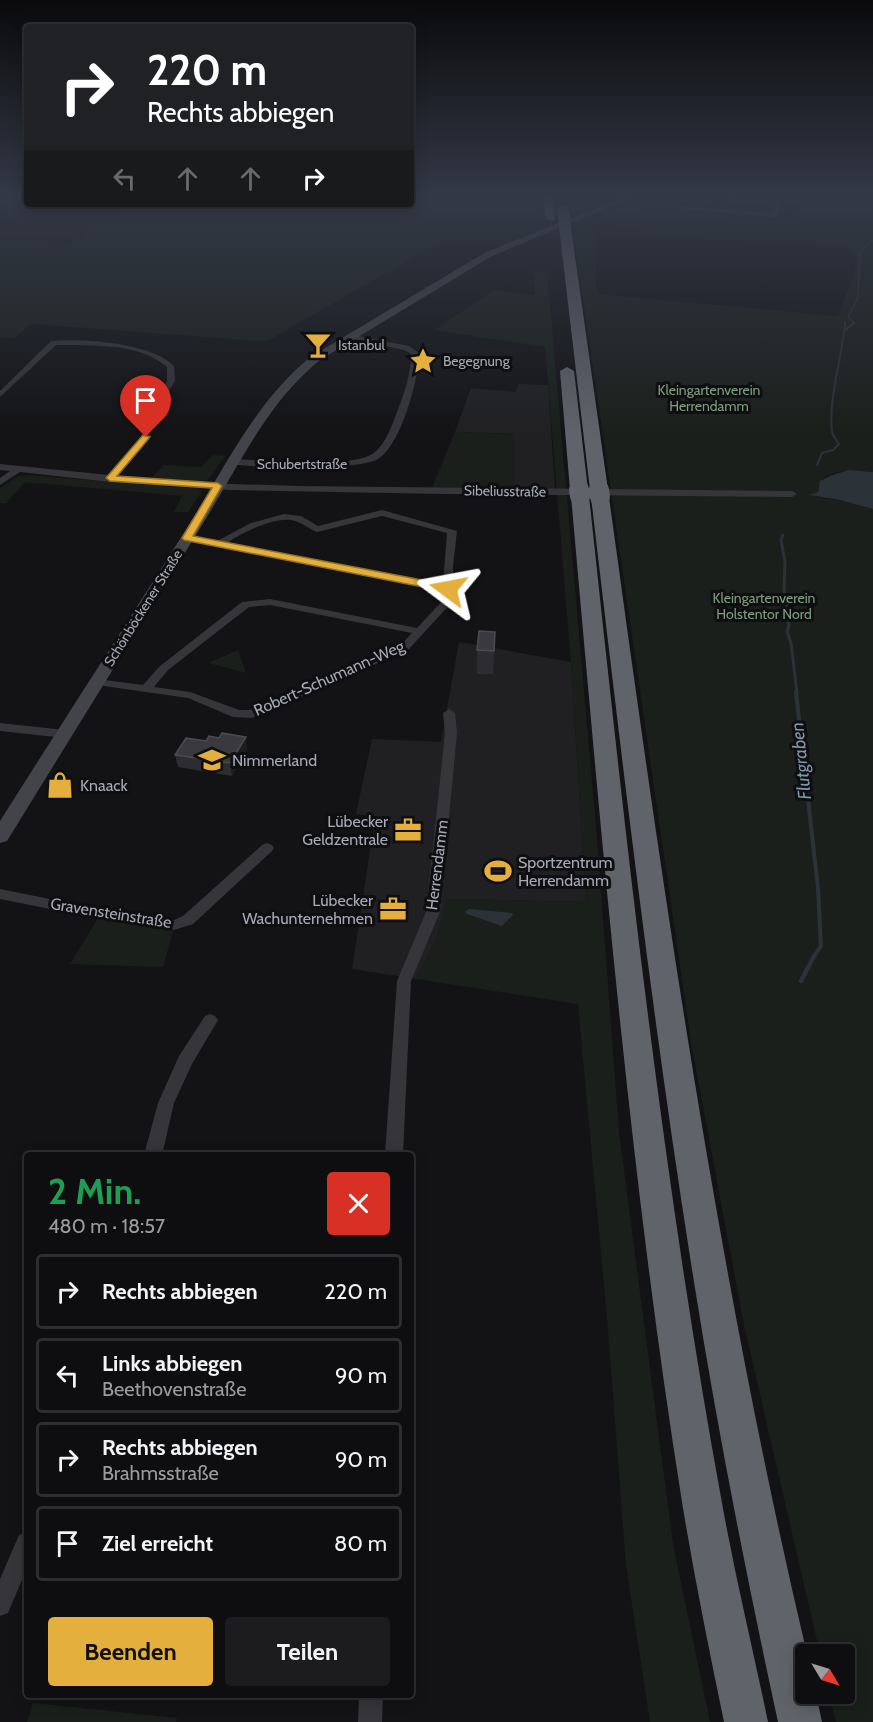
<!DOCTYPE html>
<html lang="de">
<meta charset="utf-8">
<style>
body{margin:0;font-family:Cabin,sans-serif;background:#1c1c1e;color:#f1f3f6;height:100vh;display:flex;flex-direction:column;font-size:22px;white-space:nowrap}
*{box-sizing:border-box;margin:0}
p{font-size:20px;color:#9b9c9f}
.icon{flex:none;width:33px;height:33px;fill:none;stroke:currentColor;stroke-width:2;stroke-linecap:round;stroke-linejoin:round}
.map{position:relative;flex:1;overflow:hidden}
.sheet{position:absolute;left:24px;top:1152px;width:390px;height:546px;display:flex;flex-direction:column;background:#0e0e10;border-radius:6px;box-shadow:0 3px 15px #0003,0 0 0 2px #2e2e30}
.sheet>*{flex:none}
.guide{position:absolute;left:24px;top:24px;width:390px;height:183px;border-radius:6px;box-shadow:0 3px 15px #0003,0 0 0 2px #2e2e30;background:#202124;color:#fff;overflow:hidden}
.needle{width:39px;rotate:128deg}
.tools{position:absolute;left:795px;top:1644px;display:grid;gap:12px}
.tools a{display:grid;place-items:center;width:60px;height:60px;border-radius:6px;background:#0e0e10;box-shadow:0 3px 15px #0003,0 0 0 2px #2e2e30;font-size:30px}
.pin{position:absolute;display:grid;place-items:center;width:51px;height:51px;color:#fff;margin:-62px -26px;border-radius:50% 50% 50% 0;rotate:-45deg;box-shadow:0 0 6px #0007}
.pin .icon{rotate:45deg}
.me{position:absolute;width:66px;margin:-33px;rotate:283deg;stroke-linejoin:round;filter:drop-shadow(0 0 4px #0008)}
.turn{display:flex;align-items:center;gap:21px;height:126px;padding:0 24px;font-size:27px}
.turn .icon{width:78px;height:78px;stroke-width:2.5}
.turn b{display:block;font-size:42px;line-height:51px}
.lanes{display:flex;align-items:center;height:57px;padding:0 24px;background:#0003;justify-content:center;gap:30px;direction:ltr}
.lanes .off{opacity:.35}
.round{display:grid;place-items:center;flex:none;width:63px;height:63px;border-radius:6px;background:#1c1c1e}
.head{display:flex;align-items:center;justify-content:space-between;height:102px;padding:0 24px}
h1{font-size:36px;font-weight:700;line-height:45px;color:#1e9e55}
.button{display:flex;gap:12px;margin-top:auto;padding:12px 24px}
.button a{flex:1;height:69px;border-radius:6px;background:#e4af3d;color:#111;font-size:24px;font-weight:700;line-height:69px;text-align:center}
.button a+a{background:#1c1c1e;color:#f1f3f6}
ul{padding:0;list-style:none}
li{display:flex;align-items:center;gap:18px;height:75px;margin:0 12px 9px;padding:0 12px;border:3px solid #2e2e30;border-radius:6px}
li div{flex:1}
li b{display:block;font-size:22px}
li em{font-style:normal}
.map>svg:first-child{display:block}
.built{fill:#202022}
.green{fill:#1a1f1b;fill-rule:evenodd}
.water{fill:#2b3238}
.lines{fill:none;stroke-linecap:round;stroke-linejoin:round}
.stream-far4{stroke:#2b3238;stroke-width:1.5}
.stream-far3{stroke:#2b3238;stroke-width:2}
.stream-far2{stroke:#2b3238;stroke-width:3}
.stream-far1{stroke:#2b3238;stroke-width:4}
.stream{stroke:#2b3238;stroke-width:4.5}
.street{fill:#35353a;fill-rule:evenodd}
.secondary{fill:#434449;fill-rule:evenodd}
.highway{fill:#61636a;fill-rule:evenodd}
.highway-bridge-far1{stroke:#61636a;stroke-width:12}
.highway-bridge{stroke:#61636a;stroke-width:20}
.wall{fill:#2d2c30}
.shaded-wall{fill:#1d1d1f}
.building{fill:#3a3a3e;stroke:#4b4c51;stroke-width:1.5}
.route{fill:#e4af3d;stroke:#947228;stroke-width:1.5}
.labels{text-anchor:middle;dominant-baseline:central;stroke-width:6;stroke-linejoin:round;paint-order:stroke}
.far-poi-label{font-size:14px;fill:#a6aab4;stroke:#0f0e10;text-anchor:start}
.far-park-label{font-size:14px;fill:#7e9e81;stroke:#0f0e10}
.far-street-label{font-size:14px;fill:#a6aab4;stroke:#0f0e10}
.street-label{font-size:16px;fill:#a6aab4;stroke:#0f0e10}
.poi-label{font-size:16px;fill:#a6aab4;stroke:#0f0e10;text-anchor:start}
.water-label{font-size:18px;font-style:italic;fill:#7f97ad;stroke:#0f0e10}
</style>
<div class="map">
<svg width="873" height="1722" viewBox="0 0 873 1722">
<rect width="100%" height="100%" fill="#131315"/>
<path class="built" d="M642,195h40l-7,13 -18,-2 -3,4 -41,-3z
M518,384l30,1 7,104 -41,-1v-54l-59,-2 16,-44 45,4z
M459,642l112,20 15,240 -138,-3 -11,38 -20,42 -65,-10 23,-152 -19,-3 16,-75 69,3z"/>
<path class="green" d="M411,195h129l3,35 -39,15 -54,-3 -38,16 -143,82 -10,1 -228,-17 -16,14h-15v-96l75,1 18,-18 -6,-3 18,1 22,-19h284z
M568,195h23l1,14 -19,8z
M739,195h134v277c-12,-2 -47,-3 -53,11 -2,4 -1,9 -4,14l29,4 28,8v1213h-37l-7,-28h15v-40h-24l-76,-329 -52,-277 -120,-825 7,-3 13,6 1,-6 20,-13 183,15 5,-22zM594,227l168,16 78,4 10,2 7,9 -5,22 -14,36 -241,-22z
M547,270l50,569 22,293 54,412 37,178h-60l-24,-157 -18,-236 -30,-325 -161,-25 20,-42 10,-38 139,3 -15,-240 -26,-315 -111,-17 60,-40 41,5 -1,-23z
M455,432l59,2v54h-82z
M213,455l12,1 -16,23 -7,2 -50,-3 11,-13 38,2z
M27,475l172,14 3,2 -14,21h-14l8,-16 -157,-14 -19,21h-6v-15l17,-11z
M238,650l8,23 -38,-10z
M98,918l75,13 -10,36 -93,-3z
M33,1703l144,15 -1,4h-149z"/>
<path class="water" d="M849,470l24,2v37l-33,-9 -31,-5 9,-3 2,-11 12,-6z
M469,909l43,4 1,2 -11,11 -35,-12 -2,-2z"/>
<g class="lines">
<path class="stream-far4" d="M854,323l-6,-6 10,-20 2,-46 13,-11"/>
<path class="stream-far3" d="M844,331l10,-8 -1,-1
M817,465l5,-12 11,-3 6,-6c-3,-4 -6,-8 -7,-12 -4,-36 11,-75 13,-110"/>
<path class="stream-far2" d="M783,535l-2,5 4,22 -1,26 5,37 -2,7 4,11 6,50"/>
<path class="stream-far1" d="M796,692l22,196 3,58 -8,12"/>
<path class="stream" d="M801,981l13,-25"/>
<path class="street" d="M730,197l51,7 -3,11 -3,2 -162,-14 3,-2 102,8 6,-10zM728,201h2l45,4 -2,8 -50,-4z
M348,334l61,12 10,7c0,26 -18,92 -41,106 -21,12 -121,9 -147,5l-1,-2 4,-3c30,1 120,11 141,-7 11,-9 17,-27 22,-40 7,-18 14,-38 14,-58l-7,-4 -56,-12z
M51,341c32,-3 101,2 123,25l1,15 -15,25 -13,36 -29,34 83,7 99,3 492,5 5,3 -5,3 -351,-3 -211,-4 -120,-8 -90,-10 -20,13v-7l10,-7 -10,-1v-6l109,11 30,-33 13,-36 15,-25v-14c-28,-25 -76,-21 -111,-22l-56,52v-6z
M382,510l75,21 -4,35 1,34 -46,50 -156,68 -19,-1 -45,-19 -91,-13 -6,-3 6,-3 46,6 17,-19 82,-64 28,-3 147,29 27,-29v-9l-257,-49 -5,-3 5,-3 30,6 34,-18 33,-9 17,2 17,10zM382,516l65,17 -4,51 -216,-41c15,-10 50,-28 68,-22 8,2 14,8 22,11zM270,605l142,28 -12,13 -150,64h-11l-49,-18 -36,-5 14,-17 81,-63z
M449,709l6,4 2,20 -17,179 -29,69 -8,174h-18l12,-174 29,-69 19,-179 -2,-20z
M0,723l65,7 6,4 -6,4 -65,-7z
M267,843l5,2 2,3 -2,3 -79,73 -19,6 -74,-11 -100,-20v-10l100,20 74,11 9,-4 79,-71z
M210,1014l5,2 3,4 -26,44 -18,39 -12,52h-18l14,-52 21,-47 26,-40z
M27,1532v36l-19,45 -8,3v-37l19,-44z
M359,1695h24l-1,27h-24z"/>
<path class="secondary" d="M629,195h10l-147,61 -172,104c-55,44 -84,112 -121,170 -64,104 -128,207 -192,311l-7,2v-22c62,-98 125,-195 187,-293 37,-59 69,-128 125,-172l174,-104z"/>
<path class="highway" d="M543,195h10l2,25 -4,1 -6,-3z
M566,232l6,3 36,255 -3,3 4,4c53,388 108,776 198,1157l-1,40h10l6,28h-44c-33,-152 -63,-305 -87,-459 -40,-254 -70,-510 -100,-766l3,-3 -4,-4 -30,-255z
M567,367l7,4 14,119 -2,2 3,4c36,336 72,674 133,1007 13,73 31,146 46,219h-44c-15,-73 -30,-146 -42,-220 -53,-333 -81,-670 -111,-1006l2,-2 -3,-4 -10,-119z"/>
<path class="highway-bridge-far1" d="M563,212l3,23"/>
<path class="highway-bridge" d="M579,490l1,6
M599,490l1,7"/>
</g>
<path class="wall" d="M495,632l-2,42h-16v-24z
M206,741l41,8 -15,27 -54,-9 -3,-12z"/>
<path class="shaded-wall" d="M246,737l1,12 -15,27 -2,-13z"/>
<path class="building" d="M479,631l16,1 -1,19 -17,-1z
M222,733l24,4 -16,26 -55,-8 11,-17 20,3 3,-5 10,2z"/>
<linearGradient id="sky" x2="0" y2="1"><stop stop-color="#0a0a0c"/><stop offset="0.45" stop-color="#333946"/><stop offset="1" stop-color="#333946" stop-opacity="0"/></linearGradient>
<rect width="873" height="436" fill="url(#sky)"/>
<path class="route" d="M143,435l7,2 -33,39 101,7 4,3 -29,50 255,49 5,4 -5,3 -264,-52 -2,-2 30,-50 -102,-7 -4,-3z"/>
<defs>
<symbol id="bar-bare" viewBox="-9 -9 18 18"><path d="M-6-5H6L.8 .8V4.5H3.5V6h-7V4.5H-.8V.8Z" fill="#e4af3d" stroke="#0f0e10" stroke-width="2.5" paint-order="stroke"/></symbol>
<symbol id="sight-bare" viewBox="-9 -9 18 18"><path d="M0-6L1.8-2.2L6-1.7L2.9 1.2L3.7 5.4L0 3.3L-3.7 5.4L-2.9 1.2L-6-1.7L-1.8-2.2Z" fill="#e4af3d" stroke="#0f0e10" stroke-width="2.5" paint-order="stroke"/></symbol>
<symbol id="school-bare" viewBox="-9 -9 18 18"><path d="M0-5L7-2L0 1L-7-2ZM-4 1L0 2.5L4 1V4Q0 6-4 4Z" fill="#e4af3d" stroke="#0f0e10" stroke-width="2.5" paint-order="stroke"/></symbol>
<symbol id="shop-bare" viewBox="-9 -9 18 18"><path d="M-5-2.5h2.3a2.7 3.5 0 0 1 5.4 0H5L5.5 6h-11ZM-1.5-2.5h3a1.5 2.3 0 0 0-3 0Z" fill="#e4af3d" stroke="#0f0e10" stroke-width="2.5" paint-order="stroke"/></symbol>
<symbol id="office-bare" viewBox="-9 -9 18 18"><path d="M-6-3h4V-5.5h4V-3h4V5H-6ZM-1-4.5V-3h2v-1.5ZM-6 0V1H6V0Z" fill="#e4af3d" stroke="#0f0e10" stroke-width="2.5" paint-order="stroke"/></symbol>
<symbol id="stadium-bare" viewBox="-9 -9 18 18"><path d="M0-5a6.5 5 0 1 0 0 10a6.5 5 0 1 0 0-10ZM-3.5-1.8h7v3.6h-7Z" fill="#e4af3d" stroke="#0f0e10" stroke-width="2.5" paint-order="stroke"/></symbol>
</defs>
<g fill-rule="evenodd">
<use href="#bar-bare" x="299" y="326" width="38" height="38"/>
<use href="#sight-bare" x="404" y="342" width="38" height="38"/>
<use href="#school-bare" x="193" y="741" width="38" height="38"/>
<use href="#shop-bare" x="41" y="766" width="38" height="38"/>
<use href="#office-bare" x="389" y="811" width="38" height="38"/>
<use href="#stadium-bare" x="479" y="852" width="38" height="38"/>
<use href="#office-bare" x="374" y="890" width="38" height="38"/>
</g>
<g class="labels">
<g class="far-poi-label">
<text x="338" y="345">Istanbul</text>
<text x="443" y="361">Begegnung</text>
</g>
<g class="far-park-label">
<text x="709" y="390">Kleingartenverein<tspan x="709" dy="16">Herrendamm</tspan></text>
<text x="764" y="598">Kleingartenverein<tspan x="764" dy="16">Holstentor Nord</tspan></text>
</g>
<g class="far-street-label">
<text x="302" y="464">Schubertstraße</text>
<text transform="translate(505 491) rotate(1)">Sibeliusstraße</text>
<text transform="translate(143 608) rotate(-58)">Schönböckener Straße</text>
</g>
<g class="street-label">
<text transform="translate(329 678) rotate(-24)">Robert-Schumann-Weg</text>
<text transform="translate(437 865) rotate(-83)">Herrendamm</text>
<text transform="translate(111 913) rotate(9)">Gravensteinstraße</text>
</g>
<g class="poi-label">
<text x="232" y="760">Nimmerland</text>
<text x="80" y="785">Knaack</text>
<text x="388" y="821" text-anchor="end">Lübecker<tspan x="388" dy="18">Geldzentrale</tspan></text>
<text x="518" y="862">Sportzentrum<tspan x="518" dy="18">Herrendamm</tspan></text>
<text x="373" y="900" text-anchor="end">Lübecker<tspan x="373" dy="18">Wachunternehmen</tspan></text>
</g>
<g class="water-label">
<text transform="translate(801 761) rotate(-96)">Flutgraben</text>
</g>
</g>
</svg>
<div class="tools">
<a><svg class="needle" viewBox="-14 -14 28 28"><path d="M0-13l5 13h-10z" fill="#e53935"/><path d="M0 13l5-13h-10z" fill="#9b9c9f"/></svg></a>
</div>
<div class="pin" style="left:146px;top:437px;background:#d93025"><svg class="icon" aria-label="arrive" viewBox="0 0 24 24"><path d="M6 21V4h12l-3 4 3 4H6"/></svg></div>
<svg class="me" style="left:448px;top:589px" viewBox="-20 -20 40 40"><path d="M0-17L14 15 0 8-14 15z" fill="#e4af3d" stroke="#fff" stroke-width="4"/></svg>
<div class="guide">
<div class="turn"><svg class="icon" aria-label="right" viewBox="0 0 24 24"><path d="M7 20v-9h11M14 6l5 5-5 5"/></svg><div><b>220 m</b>Rechts abbiegen</div></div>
<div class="lanes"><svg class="icon off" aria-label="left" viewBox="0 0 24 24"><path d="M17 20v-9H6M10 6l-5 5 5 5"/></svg><svg class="icon off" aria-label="ahead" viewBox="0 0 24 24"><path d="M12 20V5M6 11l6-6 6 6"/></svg><svg class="icon off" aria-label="ahead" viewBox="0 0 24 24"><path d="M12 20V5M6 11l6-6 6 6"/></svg><svg class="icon" aria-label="right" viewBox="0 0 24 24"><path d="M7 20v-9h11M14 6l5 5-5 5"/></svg></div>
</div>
<section class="sheet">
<div class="head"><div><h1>2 Min.</h1><p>480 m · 18:57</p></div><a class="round" style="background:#d93025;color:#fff"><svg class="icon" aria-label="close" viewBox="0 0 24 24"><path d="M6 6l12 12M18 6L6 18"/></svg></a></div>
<ul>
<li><svg class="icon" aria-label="right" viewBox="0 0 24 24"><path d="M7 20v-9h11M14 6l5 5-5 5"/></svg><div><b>Rechts abbiegen</b></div><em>220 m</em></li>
<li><svg class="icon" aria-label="left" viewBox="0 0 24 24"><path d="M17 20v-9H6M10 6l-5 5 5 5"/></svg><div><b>Links abbiegen</b><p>Beethovenstraße</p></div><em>90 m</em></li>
<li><svg class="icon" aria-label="right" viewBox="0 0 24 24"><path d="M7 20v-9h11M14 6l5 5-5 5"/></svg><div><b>Rechts abbiegen</b><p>Brahmsstraße</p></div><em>90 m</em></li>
<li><svg class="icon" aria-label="arrive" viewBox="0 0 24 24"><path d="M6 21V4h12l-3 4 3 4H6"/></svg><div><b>Ziel erreicht</b></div><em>80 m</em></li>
</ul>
<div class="button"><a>Beenden</a><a>Teilen</a></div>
</section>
</div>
